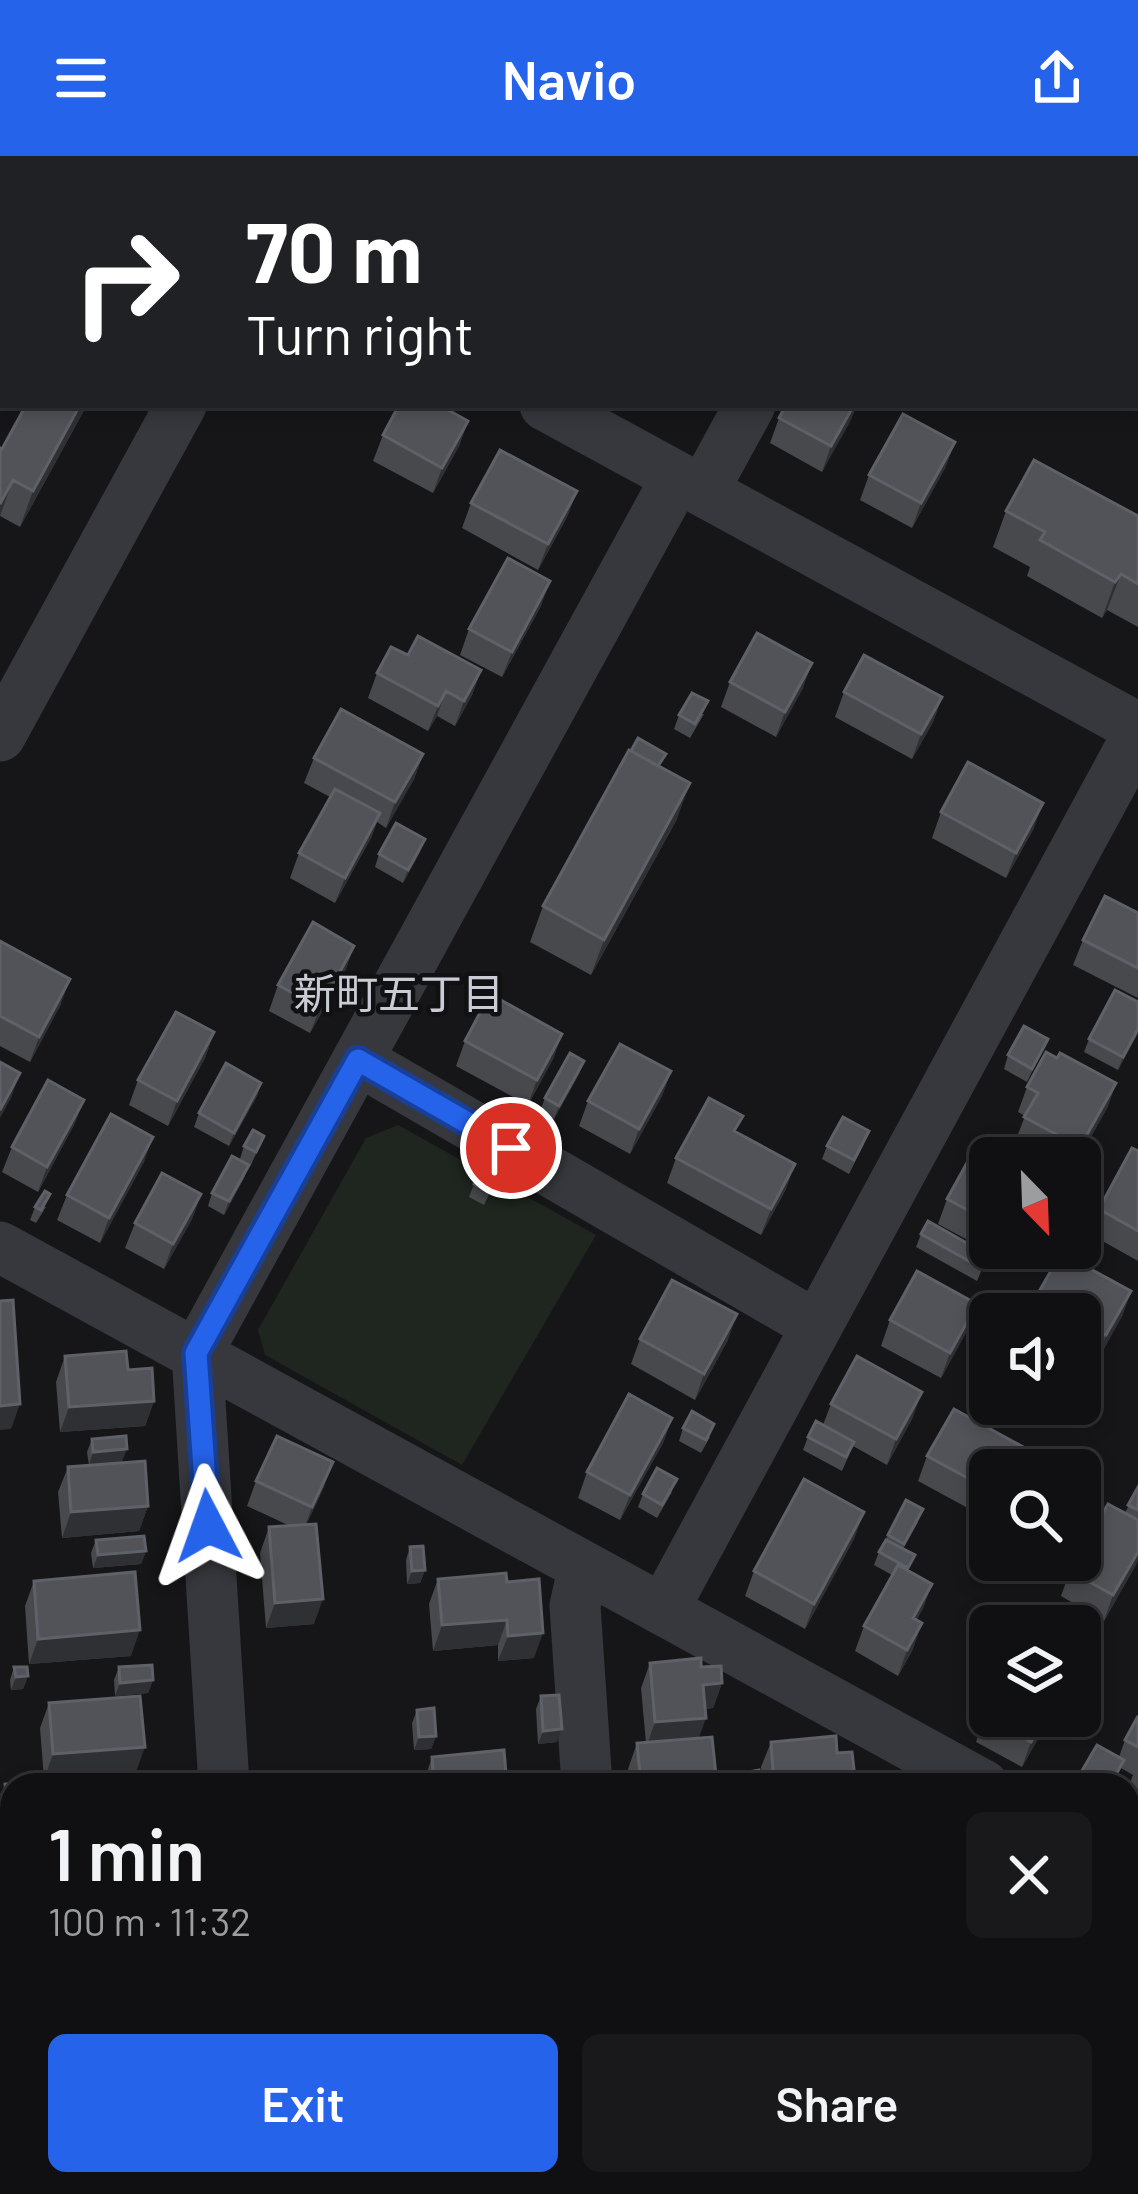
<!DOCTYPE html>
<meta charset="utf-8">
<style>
body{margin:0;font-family:Barlow,"Noto Sans JP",sans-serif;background:#19191b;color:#f1f3f6;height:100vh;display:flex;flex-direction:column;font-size:45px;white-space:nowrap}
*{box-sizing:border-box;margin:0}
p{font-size:39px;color:#9c9d9f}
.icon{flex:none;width:66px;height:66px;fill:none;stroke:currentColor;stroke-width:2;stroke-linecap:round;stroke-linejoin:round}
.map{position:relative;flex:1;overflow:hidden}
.side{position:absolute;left:0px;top:1617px;width:1140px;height:423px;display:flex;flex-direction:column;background:#101012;border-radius:36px 36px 0 0;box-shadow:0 6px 18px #0003,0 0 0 3px #303032}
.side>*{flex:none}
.guide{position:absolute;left:0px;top:0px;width:1140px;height:252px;box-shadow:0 6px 18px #0003,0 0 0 3px #303032;background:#202124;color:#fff;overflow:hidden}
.needle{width:78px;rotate:157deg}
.controls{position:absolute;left:969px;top:981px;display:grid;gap:24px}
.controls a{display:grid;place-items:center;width:132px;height:132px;border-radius:18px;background:#101012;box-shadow:0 6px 18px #0003,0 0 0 3px #303032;font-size:60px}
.pin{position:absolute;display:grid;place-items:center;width:102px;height:102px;color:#fff;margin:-51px;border:6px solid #fff;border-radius:50%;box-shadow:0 3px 12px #0007}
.me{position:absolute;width:132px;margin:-66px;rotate:356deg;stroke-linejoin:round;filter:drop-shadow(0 0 9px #0008)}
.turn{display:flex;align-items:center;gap:42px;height:252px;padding:0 48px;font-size:54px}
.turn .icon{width:156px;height:156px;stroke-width:2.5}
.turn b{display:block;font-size:84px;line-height:102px}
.round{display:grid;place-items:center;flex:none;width:126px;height:126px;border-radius:18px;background:#19191b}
.head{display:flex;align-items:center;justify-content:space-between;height:204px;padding:0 48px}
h1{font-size:72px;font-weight:600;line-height:90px}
.cta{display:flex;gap:24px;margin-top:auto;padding:24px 48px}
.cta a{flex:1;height:138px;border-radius:18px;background:#2563eb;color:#fff;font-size:48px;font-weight:600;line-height:138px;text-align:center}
.cta a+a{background:#19191b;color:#f1f3f6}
header{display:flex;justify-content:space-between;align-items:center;height:156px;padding:0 48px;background:#2563eb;color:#fff;font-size:54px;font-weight:600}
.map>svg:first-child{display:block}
.green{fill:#1e261f}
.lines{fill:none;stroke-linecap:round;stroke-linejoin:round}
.minor{stroke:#37383d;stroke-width:51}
.highway{stroke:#63666e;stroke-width:66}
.wall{fill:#47494d}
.shaded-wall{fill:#2f3033}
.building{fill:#525359;stroke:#5f6168;stroke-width:3}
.route-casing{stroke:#184099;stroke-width:30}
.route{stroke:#2563eb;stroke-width:21}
.labels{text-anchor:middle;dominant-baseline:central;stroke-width:9;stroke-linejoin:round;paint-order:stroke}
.neighbourhood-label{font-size:42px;fill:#c9ccd4;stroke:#111113}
</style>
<header><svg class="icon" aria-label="menu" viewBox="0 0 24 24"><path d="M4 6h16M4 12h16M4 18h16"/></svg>Navio<svg class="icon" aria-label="share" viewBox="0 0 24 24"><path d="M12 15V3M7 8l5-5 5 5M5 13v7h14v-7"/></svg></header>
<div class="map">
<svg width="1138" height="2038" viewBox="0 0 1138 2038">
<rect width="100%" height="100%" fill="#161618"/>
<path class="green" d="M398,969l198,110 -134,230 -197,-110 -7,-25 108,-192z"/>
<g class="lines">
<path class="minor" d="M233,3l3,-3
M886,3l2,-3
M545,249l593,323
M703,335l47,-86
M0,580l181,-331
M358,904l459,266
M0,1091l983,538
M583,1414l-8,36 12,179
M663,1454l475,-876
M224,1629l-27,-432 480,-876
M1128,1709l10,5
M250,2028v10
M659,2028l1,10"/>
<path class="highway" d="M1128,1946h10
M0,2014l12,-1"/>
</g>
<path class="wall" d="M620,0h68l-2,3h-67z
M815,0h33l-2,3h-25z
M1023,0h81l-2,3h-74z
M87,249l-67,122 -20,-11v-68l2,1z
M786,249h71l-35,67 -52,-29 9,-25z
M468,265l-9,25 -26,47 -60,-32 10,-26z
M955,286l-10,26 -33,60 -52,-28 9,-25z
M577,335l-10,26 -29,53 -76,-42 9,-25z
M1006,355l132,5v111l-31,-17 -5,8 -75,-42 3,-9 -37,-20z
M541,450l-39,71 -42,-22 9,-26z
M481,514l-9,25 -17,31 -18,-10 -9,15 -60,-33 9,-25z
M730,526l73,6 -27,49 -55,-30z
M844,536l98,5 -9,25 -21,37 -77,-42z
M704,558l-14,24 -16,-9 5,-14z
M423,598l-9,25 -28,49 -9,-6 -6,16 -36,65 -45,-25 9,-25 31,-56 -26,-14 10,-25z
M661,611l16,52 -86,156 -61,-33 13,-36z
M941,656l93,16 -28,50 -74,-40z
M420,696l-17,31 -28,-16 4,-13z
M1138,757v85l-65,-33 10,-25z
M0,785l61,63 -31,58 -30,-16z
M354,790l-9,25 -35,62 -41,-22 9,-26z
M214,876l-9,26 -37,68 -39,-21 9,-25z
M1138,877l-20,37 -34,-18 5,-13z
M562,878l-9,25 -25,46 -72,-39 9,-25z
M1048,883l-21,43 -23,-13 4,-14z
M584,905l-5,13 -25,45 -14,-8 5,-13z
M671,915l-9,25 -32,58 -51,-28 9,-25z
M261,927l-4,13 -28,50 -35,-19 5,-14z
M1116,927l-9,25 -28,50h-34l-30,-16 10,-26 -7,-4 9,-25z
M84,944l-10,25 -36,67 -36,-20 10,-25z
M737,977l49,56 -25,46 -94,-52 9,-25z
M264,980l-13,29 -11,-6 4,-13z
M864,988l-15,30 -27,-15 5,-13z
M1138,995v110l-48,-27 9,-25z
M990,1002v90h33l-9,17 -76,-41 9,-25z
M144,1006l-44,81 -43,-23 10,-25z
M249,1009l-5,13 -20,37 -16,-9 4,-13z
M497,1022l-13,27 -15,-8 5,-13z
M201,1038l-9,25 -28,50 -39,-21 10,-25z
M35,1051h11l-10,16 -6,-3z
M921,1078l67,21 -11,26 -61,-34z
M1131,1135l-9,25 -25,45 -17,-9v-38h-50l6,-17z
M977,1148l-9,25 -27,49 -60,-32 9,-26z
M640,1183l88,1 -33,60 -64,-36z
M990,1189v52l-18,-10 9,-25z
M65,1200l63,14 26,31 -9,25 -85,6 -4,-50z
M1080,1206l15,8 -14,29 -1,-1z
M831,1248l82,13 -26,48 -34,-19 -11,25 -39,-21 5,-13 15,-12z
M1003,1248h43l-10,18z
M672,1262l-9,25 -43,77 -42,-22 9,-26z
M683,1272l27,9 -9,16 -22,-12z
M126,1280l-37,29 -2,-13 5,-13z
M927,1300l118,3 -4,11h-51v50l-72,-39z
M68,1311l80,39 -9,25 -77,7 -4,-46z
M256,1325l68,6 -18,38 8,99 -48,4 -6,-75 9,-26 21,-1 -43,-20z
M1138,1331v74l-34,60 -43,-25 9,-25 55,-58z
M672,1336l-15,26 -19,-11 5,-13z
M906,1344l12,22 -15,27 6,22 23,13 -15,36 -4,29 -15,27 -43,-25 9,-25 28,-51 -18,-10 5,-13z
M855,1381l-50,92 -60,-33 9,-25z
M96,1384l50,11 -5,13 -48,4 -2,-15z
M410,1391l15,23 -5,13 -13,1 -1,-24z
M438,1423l69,3 27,76 -36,3v-16l-65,6 -4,-47z
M34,1425l97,75 -102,8 -4,-58z
M650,1507l51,4 21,16 -9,25 -8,1 -7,29 19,47h-87l-2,-16 9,-26h9l-5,-55z
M14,1511l14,9 -5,13 -12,1 -1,-10z
M119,1511l34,13 -5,13 -33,3 -1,-16z
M541,1540l16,46 -19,2 -2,-35z
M49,1547l87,69 -92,7 -4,-51z
M417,1554l19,26 -5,13 -17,1 -2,-27z
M985,1560h66l-29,51 -46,-25z
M1138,1560v74l-9,-5 4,-10 -12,-7 -8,17h-38l1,-4 43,-24 6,-17z
M771,1586l66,11 18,25 -3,7h-89l-2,-18z
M432,1601l75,28h-84z
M5,1628l7,84 -11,1 -1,-70z
M11,1726l1,51h-3l-3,-38z"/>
<path class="shaded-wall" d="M80,249h7l-67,122 13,-36z
M854,249h3l-7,17 -28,50 9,-26z
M468,265l-9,25 -26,47 9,-25z
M955,286l-10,26 -33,60 9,-25z
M13,324l-13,36v-12z
M577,335l-10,26 -29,53 10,-26z
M1121,418l-14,36 -5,8 13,-36z
M550,425l-9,25 -39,71 10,-25z
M812,507l-9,25 -27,49 9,-25z
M481,514l-9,25 -17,31 9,-25z
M446,535l-9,25 -9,15 10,-25z
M942,541l-9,25 -21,37 9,-25z
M423,598l-9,25 -28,49 9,-26z
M690,627l-13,36 -86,156 13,-35z
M1043,647l-9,25 -28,50 10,-25z
M380,657l-9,25 -36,65 10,-25z
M425,683l-5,13 -17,31 5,-13z
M354,790l-9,25 -35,62 10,-25z
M70,823l-9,25 -31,58 9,-25z
M1138,873v4l-20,37 5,-13z
M214,876l-9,26 -37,68 9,-25z
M562,878l-9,25 -25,46 9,-25z
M584,905l-5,13 -25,45 5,-13z
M671,915l-9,25 -32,58 9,-25z
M20,917l-9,25 -11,20v-8z
M261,927l-4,13 -28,50 5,-13z
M1116,927l-9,25 -28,50h-3l4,-11z
M84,944l-10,25 -36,67 9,-25z
M153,981l-9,25 -44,81 9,-25z
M795,1008l-9,25 -25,46 10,-26z
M249,1009l-5,13 -20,37 5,-14z
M201,1038l-9,25 -28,50 9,-25z
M1131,1135l-9,25 -25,45 9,-26z
M977,1148l-9,25 -27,49 9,-25z
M737,1158l-9,26 -33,60 9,-26z
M922,1236l-9,25 -26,48 9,-26z
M154,1245l-9,25 -85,6 9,-25z
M20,1248l-9,25 -11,1v-24z
M672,1262l-9,25 -43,77 10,-25z
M127,1293l-5,13 -33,3 4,-13z
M333,1306l-9,25 -21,45 9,-25z
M148,1350l-9,25 -77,7 9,-26z
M864,1356l-9,25 -50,92 9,-25z
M146,1395l-5,13 -48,4 5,-13z
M1138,1396v9l-34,60 9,-26z
M425,1414l-5,13 -13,1 5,-13z
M932,1428l-9,25 -20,34 10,-25z
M323,1443l-9,25 -48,4 9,-25z
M507,1464l-9,25 -65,6 9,-26z
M922,1467l-9,26 -15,27 9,-26z
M140,1474l-9,26 -102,8 9,-25z
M543,1477l-9,25 -36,3 10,-25z
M28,1520l-5,13 -12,1 5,-13z
M153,1524l-5,13 -33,3 5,-13z
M722,1527l-9,25 -19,2 9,-25z
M1046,1560h5l-29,51 9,-25z
M706,1562l-9,25 -51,5 9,-26z
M562,1573l-5,13 -19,2 5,-13z
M436,1580l-5,13 -17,1 5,-13z
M145,1591l-9,25 -92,7 9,-25z
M855,1622l-3,7h-77z
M10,1688h2v24l-11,1z"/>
<path class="building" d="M358,0h49l6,3h-57z
M650,0h33l-2,3h-25z
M697,0h50l3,2 -55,1z
M1077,0h22l-2,3h-14z
M26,249h54l-47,86 -20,-11 -13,24v-56l2,1z
M399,249h40l29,16 -26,47 -59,-33z
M786,249h68l-23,41 -52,-28z
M903,258l52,28 -34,61 -52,-28z
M500,294l77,41 -29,53 -77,-41z
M1034,304l104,56v68l-17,-10 -6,8 -75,-42 5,-8 -39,-21z
M508,402l42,23 -38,71 -43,-23z
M757,477l55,30 -27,49 -55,-30z
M418,480l63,34 -17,31 -18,-10 -8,15 -61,-33 14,-26 17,8z
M864,499l78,42 -21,37 -77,-42z
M692,537l16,8 -13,23 -16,-9z
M341,553l82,45 -28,48 -81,-44z
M638,582l28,16 -8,12 -27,-15z
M629,594l61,33 -86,157 -61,-34z
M968,606l75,41 -27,50 -75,-41z
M335,633l45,24 -35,65 -46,-25z
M396,667l29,16 -17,31 -29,-16z
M1105,740l33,17v55l-55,-28z
M313,766l41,24 -34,62 -42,-23z
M0,785l70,38 -31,58 -39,-21z
M1115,834l23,12v27l-15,28 -34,-18z
M490,838l72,40 -25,46 -72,-39z
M176,856l38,20 -37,69 -39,-21z
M1024,870l24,13 -16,30 -24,-14z
M620,888l51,27 -32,58 -51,-28z
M1046,896l11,6 3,-5 56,30 -36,64 -56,-30 14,-24 -11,-6z
M570,897l14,8 -25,45 -14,-8z
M0,906l20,11 -20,37z
M226,907l35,20 -27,50 -35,-20z
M48,924l36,20 -37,67 -35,-20z
M709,942l34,18 -9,15 61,33 -24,45 -95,-51z
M111,958l42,23 -44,81 -42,-23z
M843,961l26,14 -15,29 -27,-14z
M253,974l11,6 -8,16 -12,-6z
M978,987l27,15h-15v64l-43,-23z
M1132,992l6,3v80l-39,-22z
M232,1000l17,9 -20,36 -17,-8z
M482,1014l15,8 -8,14 -15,-8z
M162,1017l39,21 -28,50 -38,-21z
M45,1035l5,3 -9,16 -6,-3z
M928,1065l60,34 -7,13 -60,-34z
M1061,1097l70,38 -25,44 -26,-14v-7h-13l-31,-17z
M917,1115l60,33 -27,49 -60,-33z
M672,1124l65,34 -33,60 -64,-35z
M13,1144l7,104 -20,2v-105z
M990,1189v22l-9,-5z
M126,1195l2,19 24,-2 2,33 -85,6 -4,-51z
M857,1200l65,36 -26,47 -65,-35z
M1080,1206l15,8 -9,16 -6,-4z
M629,1238l43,24 -42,77 -43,-23z
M954,1253l91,50 -6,11h-49v20l-63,-34z
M692,1255l22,13 -8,16 -23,-12z
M816,1265l38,21 -8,15 -38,-20z
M126,1280l1,13 -34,3 -1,-13z
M277,1280l56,26 -21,45 -56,-26z
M145,1305l3,45 -77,6 -3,-45z
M657,1312l20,11 -15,26 -19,-11z
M804,1323l60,33 -50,92 -60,-33z
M1138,1331v23l-10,-5z
M906,1344l17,9 -19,35 -16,-9z
M1108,1348l30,16v32l-25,43 -43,-24 6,-11h4v-7z
M316,1368l7,75 -48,4 -6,-76z
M144,1380l2,15 -48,4 -2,-15z
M886,1384l29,15 -7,13 -29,-16z
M423,1390l2,24 -13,1 -2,-24z
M898,1409l34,19 -19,34 9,5 -15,27 -43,-24z
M135,1416l5,58 -102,9 -4,-58z
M506,1417l1,9 32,-3 4,54 -35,3 -1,-16 -65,5 -4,-46z
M701,1502v9l20,-1 1,17 -19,2 3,33 -51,4 -5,-59z
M152,1509l1,15 -33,3 -1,-16z
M14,1511h13l1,9 -12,1z
M559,1539l3,34 -19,2 -2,-35z
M140,1540l5,51 -92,7 -4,-51z
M434,1552l2,28 -17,1 -2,-27z
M990,1552v8h56l-15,26 -46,-26z
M1138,1560v31l-13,-7z
M836,1580l1,17 15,-1 3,26 -81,7 -3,-43z
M712,1581l5,48h-76l-4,-42z
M1097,1589l27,15 -14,25h-27l-7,-4z
M504,1594l3,35h-73l-2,-28z
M759,1614l1,15h-11l-1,-13z
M91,1621l1,8h-80v59h-2l-5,-60z"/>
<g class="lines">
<defs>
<path id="route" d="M208,1370l-12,-173 162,-293 153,88"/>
</defs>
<use href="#route" class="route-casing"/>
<use href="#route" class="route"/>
</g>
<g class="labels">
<g class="neighbourhood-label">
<text x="399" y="836">新町五丁目</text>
</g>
</g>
</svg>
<div class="controls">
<a><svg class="needle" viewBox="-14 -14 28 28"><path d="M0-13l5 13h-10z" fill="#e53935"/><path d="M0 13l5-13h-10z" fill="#9c9d9f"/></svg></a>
<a><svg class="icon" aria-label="sound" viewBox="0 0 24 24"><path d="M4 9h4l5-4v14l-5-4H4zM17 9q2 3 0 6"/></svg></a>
<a><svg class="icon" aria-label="search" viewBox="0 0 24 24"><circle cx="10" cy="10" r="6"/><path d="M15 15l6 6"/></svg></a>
<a><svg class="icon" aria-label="layers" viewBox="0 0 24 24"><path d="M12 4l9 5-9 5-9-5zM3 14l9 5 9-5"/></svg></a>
</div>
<div class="pin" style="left:511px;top:992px;background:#d93025"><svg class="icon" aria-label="arrive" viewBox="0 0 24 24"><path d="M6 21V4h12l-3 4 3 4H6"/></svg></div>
<svg class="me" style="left:208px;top:1370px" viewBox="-20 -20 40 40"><path d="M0-17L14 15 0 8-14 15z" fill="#2563eb" stroke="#fff" stroke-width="4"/></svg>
<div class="guide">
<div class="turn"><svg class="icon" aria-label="right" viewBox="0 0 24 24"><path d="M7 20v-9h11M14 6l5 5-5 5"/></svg><div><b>70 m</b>Turn right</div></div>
</div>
<section class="side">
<div class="head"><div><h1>1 min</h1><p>100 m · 11:32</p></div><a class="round"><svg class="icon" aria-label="close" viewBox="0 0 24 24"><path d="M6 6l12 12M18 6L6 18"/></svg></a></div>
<div class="cta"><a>Exit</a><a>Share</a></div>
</section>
</div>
